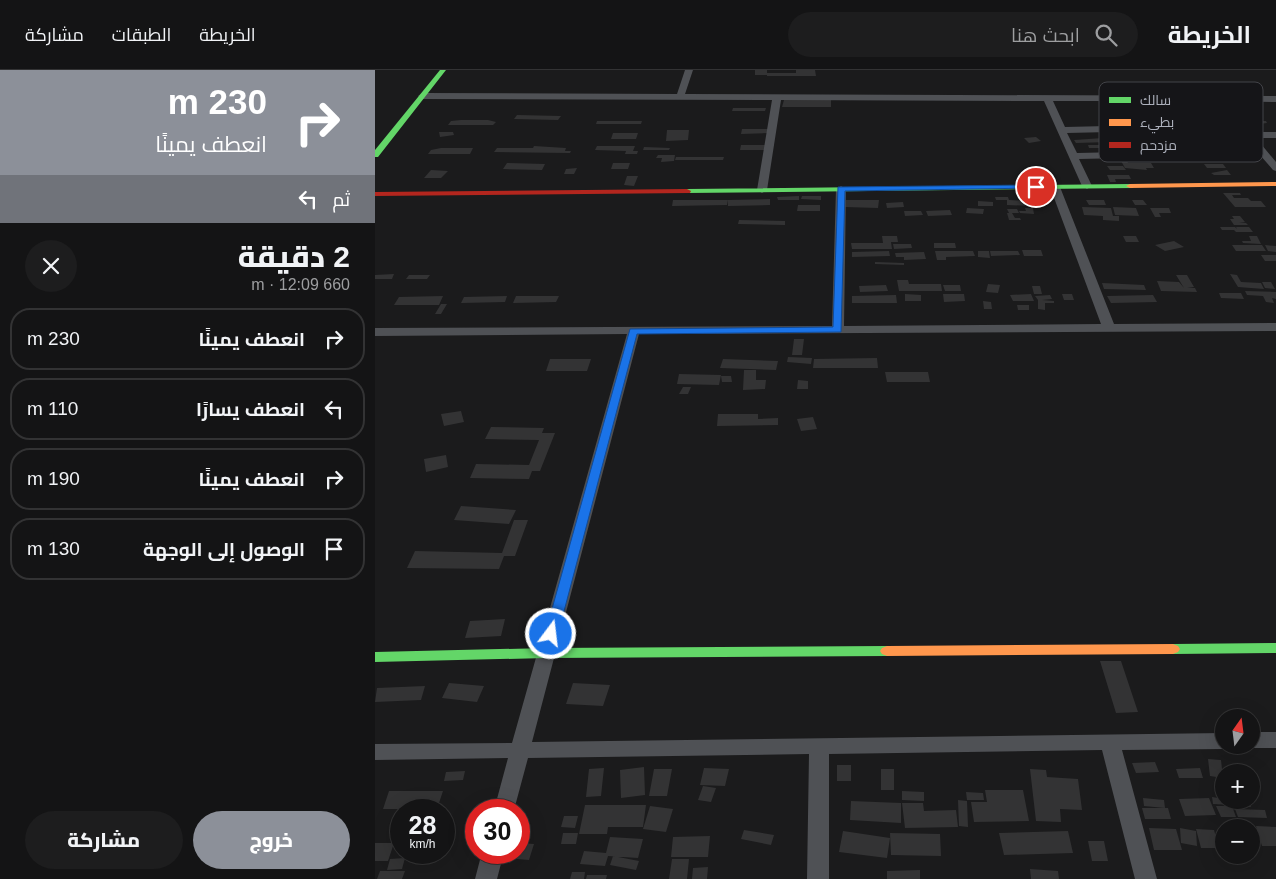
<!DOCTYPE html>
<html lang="ar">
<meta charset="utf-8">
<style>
body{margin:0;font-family:Arial,Cairo,sans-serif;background:#1d1d1e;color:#f1f3f6;direction:rtl;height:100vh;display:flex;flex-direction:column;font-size:19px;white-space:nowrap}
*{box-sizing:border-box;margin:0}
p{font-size:16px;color:#9d9ea0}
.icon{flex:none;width:28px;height:28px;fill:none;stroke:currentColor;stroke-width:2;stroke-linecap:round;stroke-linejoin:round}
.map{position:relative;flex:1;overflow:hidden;direction:ltr}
.sheet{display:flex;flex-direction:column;background:#141415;width:375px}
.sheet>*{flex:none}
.hud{background:#8c9099;color:#fff;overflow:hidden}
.needle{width:32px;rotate:14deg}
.tools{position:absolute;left:840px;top:639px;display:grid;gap:10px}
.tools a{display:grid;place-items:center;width:45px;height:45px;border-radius:50%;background:#141415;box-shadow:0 5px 20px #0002,0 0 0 1px #333334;font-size:25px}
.speed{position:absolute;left:15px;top:729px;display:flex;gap:10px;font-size:25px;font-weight:700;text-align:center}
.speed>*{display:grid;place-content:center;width:65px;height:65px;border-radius:50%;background:#141415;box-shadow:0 5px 20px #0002,0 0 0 1px #333334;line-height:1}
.speed small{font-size:12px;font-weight:400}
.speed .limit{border:8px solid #d22;background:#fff;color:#111}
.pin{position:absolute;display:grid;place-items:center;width:42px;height:42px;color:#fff;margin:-21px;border:2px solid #fff;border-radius:50%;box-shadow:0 1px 5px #0007}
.me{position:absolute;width:55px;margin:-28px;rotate:15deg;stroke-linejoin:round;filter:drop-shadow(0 0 4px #0008)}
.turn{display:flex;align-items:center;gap:18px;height:105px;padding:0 25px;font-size:22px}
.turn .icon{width:65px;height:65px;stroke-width:2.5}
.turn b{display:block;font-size:35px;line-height:42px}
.then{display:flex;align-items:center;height:48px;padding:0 25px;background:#0003;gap:10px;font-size:19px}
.round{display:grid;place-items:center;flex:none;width:52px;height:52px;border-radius:26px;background:#1d1d1e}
.summary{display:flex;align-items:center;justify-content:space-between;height:85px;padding:0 25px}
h1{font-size:30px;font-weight:800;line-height:38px}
.primary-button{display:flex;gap:10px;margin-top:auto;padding:10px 25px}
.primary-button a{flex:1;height:58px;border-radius:30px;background:#8c9099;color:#fff;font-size:20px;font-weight:800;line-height:58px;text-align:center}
.primary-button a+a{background:#1d1d1e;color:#f1f3f6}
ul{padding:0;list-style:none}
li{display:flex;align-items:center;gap:15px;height:62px;margin:0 10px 8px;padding:0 15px;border:2px solid #333334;border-radius:20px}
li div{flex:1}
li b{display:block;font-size:19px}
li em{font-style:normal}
header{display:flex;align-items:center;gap:30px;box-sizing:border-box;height:70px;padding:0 25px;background:#141415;border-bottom:1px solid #333334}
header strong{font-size:24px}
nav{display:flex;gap:28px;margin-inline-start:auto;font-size:18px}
.search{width:350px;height:45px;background:#1d1d1e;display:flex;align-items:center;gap:12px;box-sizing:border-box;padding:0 18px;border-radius:28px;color:#9d9ea0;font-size:19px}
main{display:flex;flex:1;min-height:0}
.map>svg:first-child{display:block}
.building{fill:#333334}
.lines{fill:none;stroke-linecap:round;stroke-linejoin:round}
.street{fill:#4f5155;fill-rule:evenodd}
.fast{fill:#63d668;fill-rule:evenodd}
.slow{fill:#ff974d;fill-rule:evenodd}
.jam{fill:#b3261e;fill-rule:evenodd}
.route{fill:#1a73e8;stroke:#114b97}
.key{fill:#151518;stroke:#434449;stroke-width:1}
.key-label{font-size:14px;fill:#adb1bc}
</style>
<header>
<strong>الخريطة</strong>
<div class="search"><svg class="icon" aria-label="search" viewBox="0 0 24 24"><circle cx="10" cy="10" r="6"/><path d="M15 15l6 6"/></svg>ابحث هنا</div>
<nav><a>الخريطة</a><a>الطبقات</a><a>مشاركة</a></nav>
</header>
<main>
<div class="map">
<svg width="901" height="809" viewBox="0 0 901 809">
<rect width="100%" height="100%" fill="#1b1b1c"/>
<path class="building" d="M380,0h12v3h29v-3h19l1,6h-49v-1h-12z
M409,30h47v7h-49z
M358,38h33l-1,3h-33z
M142,45l44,1 -3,4 -44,-1z
M86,50h27l8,2 -3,3h-45l3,-4z
M222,51h45l-1,3h-45z
M872,51h19l1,2 -17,2z
M367,59h26v4l-27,1z
M292,60h22l-1,10 -22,1z
M64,62h14l1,3 -14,2z
M238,63h25l-2,6h-25z
M725,64h10l2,3h3l-2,-3h6l2,3h11l3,4h-24l-5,-3 3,4 -33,1 -2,-3 29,-2z
M661,67l5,4 -12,2 -5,-5z
M366,75h26v5h-27z
M713,75h23l2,3h-24z
M159,76l32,2 -1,3h6l-1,2 -76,-1 3,-4h36z
M222,76h38l-2,5h5l-1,3h-12l1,-3 -31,-1z
M269,77l26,1 -1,2h-26z
M66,78h32l-3,6h-42l3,-4z
M283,85h17l-1,6 -13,1 1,-4h-6z
M301,87h48l-1,3h-48z
M745,89h6l2,4h23l3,5h-8l1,2 -22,-2z
M132,93l38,1 -3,6 -39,-1z
M238,93h17l-2,6h-17z
M829,94h19l3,4h-19z
M732,96h16l3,4h-16z
M202,98l-3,6h-10l2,-5z
M56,100l17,1 -7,7h-17z
M852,100l4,5h-17l-3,-2z
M732,105h22l2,4h-16l1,3h-6z
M252,106h11l-4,10 -10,-1z
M848,123h17l1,2h-9l2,3h14l3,3h10l5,6h-31z
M424,126v4h-21l-1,-3z
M427,126h19v4l-20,-1z
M620,127h13l1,3 23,1v5l-25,-1v-5h-11z
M395,129v6l-42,1v-6z
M298,130h55l-1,5 -55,1z
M471,130h33l-1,8 -33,-1z
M711,130h18l2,5h-17z
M757,130h11l4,5h-12z
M603,131l15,1v4h-15z
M528,132l1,5 -17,1 -1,-5z
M423,135h22v6h-23z
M707,137l29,1 2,8h6v5l-16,-1v-4l-19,-1z
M738,137l23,1 3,8 -24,-1z
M592,138l17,1 -1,5 -17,-1z
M650,138h8l1,6 -14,-1 -1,-2h7z
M775,138h19l2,5h-12l2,4h-6z
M632,139h10l2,4h-7l3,5h5l1,2h-12l-2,-7h2z
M575,140l2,5 -24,1 -2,-5z
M529,141h17l2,4 -18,1z
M857,146h8l5,6h-6l7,1 2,2h-14l-4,-6h4z
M364,150l46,1v4l-47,-1z
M845,157h15l2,2 -1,-2h13l4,5h-17l-2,-2h-12z
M507,166h15l1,6h-7l1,7h-40l-1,-6h32z
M748,166h13l3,6h-13z
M874,166h8l4,8 -18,-1 -1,-2h9z
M799,171l10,6 -19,4 -10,-6z
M559,173h21l1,5h-22z
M518,174h18l1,4 -18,1z
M857,175h30l4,6h-30z
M890,175l11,1v6l-8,-1z
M647,180h19l2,6h-19z
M514,181l1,5 -38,1v-5z
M560,181h21v2v-2h17l2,5 -29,1v3h-9z
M603,181h11l1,7 -12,-1z
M615,181h28l2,4 -29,1z
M549,182l2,7 -22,1v-3h-8l-1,-4z
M886,185h15v6h-11z
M500,192l29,1v2l-29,-1z
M19,204l-2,5h-17v-4z
M855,204l7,1 4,7 20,1 3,6 -26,-2z
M34,205h21l-3,4h-21z
M801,205h11l7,12 -7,1h8l2,4 -36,-1 -4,-10 22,1 5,6z
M522,210h11l1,4h32l1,7h-43z
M887,212h9l4,7 -10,-1z
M727,213l42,2 2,5 -42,-1z
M613,214l12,1 -2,8 -12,-1z
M511,215l2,6 -28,1 -1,-6z
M568,215h17l1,6h-16z
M657,216h8l2,8h-8z
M870,221l31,1v7l-4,-1 2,5 -8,-1 -3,-6 -16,-1z
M844,223h22l3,6 -23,-1z
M530,224l16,1v6h-16z
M568,224h21l1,7 -21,1z
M656,224l3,7h-21l-3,-6z
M687,224h10l2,6h-10z
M521,225l1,8h-45v-7z
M675,225l2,4 -10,1 12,1v2h-9v7l-7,-1v-9l-3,-4z
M778,225l4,7 -46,1 -4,-7z
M68,226l-4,9h-45l5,-8z
M132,226l-2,6 -44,1 3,-6z
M141,226h43l-3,6 -43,1z
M608,231l8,1 1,7h-8z
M66,234h6l-6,10h-6z
M642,235h12v5h-11z
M419,269h10l-2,16h-10z
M413,287l24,1 -1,6 -24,-2z
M502,288l1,10h-65l1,-9z
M175,289h41l-4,12h-41z
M348,289l55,2 -2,9 -56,-2z
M369,300h12v10h10l-1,9 -22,1z
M510,302h43l2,10h-43z
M304,304l42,1 -2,10 -42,-1z
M346,306h10l1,6h-10z
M423,310l10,1v8h-11z
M308,317h8l-3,7h-9z
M86,341l3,11 -20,4 -3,-12z
M343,344h40v5l20,-1v7l-61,1z
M438,347l4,12 -16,2 -4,-12z
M116,357l53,1 -2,5h13l-15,38h-8l-3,8 -59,-1 6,-14 53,1 10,-25 -54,-1z
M71,385l2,12 -22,5 -2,-13z
M86,436l55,4 -7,14 -55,-4z
M139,450h14l-13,36h-11l-5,13 -92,-1 8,-17 87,2z
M130,549l-4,17 -36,2 5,-17z
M725,591h21l17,51 -22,1z
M74,613l35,3 -7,16 -35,-4z
M198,613l37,2 -7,21 -37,-2z
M50,616l-4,14 -46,2 2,-14z
M833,689l13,1 2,18 -13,-2z
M780,692l4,10 -23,1 -4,-10z
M462,695h14v16h-14z
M269,697l1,28 -24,3 -1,-28z
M229,698l-3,28 -15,1 3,-28z
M329,698l25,1 -4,17 -25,-1z
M825,698l3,10h-24l-3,-9z
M279,699h18l-5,27h-18z
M506,699h13v21h-13z
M655,699l16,1 1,7 31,2 4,31 -22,-1 1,13 -25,-1z
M90,701l-2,9 -19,1 2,-9z
M328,716l13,2 -5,14 -13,-2z
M610,720h38l6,31 -55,1 -3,-20h16z
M14,721h54l-6,18h-54z
M527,721l22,1v9l-22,-1z
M591,722l17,1 1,7h-17z
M837,727l19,3 1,5 -19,-1z
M768,728l21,2 1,8 -21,-2z
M834,728l7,17 -31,1 -6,-17z
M583,730l9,1 1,26 -9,-1z
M859,730h14l3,7h-15z
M476,731l50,2v20l-51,-3z
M527,733h21l1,8 32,-1 2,17 -53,1z
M210,735h61l-3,22h-35l-1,7h-28z
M275,736l23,3 -7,23 -23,-3z
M841,736h16l4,11h-15z
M767,738h26l3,11h-26z
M860,739l30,1 2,8 -29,-1z
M189,746h14l-3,12 -14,-1z
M881,756l20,1v19h-14z
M774,758l27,1 6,21h-28z
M805,758l16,3 1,15 -16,-3z
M821,759l18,1 5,18h-18z
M369,760l30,5 -3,10 -30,-6z
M468,761l47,7 -3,20 -48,-6z
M693,761l5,22 -69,2 -5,-22z
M188,763h15l-2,11h-15z
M515,763l50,1 1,22 -50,-1z
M335,766l-2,21h-37l2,-20z
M235,767l33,2 -5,19 -30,-2 -3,10 -25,-2 4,-13 22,2z
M713,771h16l4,20h-16z
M0,773h19l-6,18h-13z
M144,773l15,1 -5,16 -24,-2 2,-6h12z
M238,786l26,5 -3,9 -26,-5z
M30,788l-3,11 -15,1 3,-11z
M297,789h17l-2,20h-18z
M333,797l-1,12h-15l1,-11z
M655,799l28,2 1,8h-28z
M545,800v9h-33v-8z
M5,801h25l-3,8h-25z
M197,802h13l-1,7h-14z
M212,805h20l-1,4h-20z"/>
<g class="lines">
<path class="street" d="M310,0h8l-8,24 591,2v6l-51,-1 26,31h25v6h-20l20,24v9l-3,-1 -13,-15 -181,4 13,27 -5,3 -5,-3 -38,-85 -263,-1 -14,90 -5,3 -5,-3 15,-90 -350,-1 -4,-3 4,-3 255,1zM678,31h163l19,22 -170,4zM864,59l17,20 -179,4 -10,-20z
M680,114l5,3 54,137 162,-1v8l-637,3 -107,408 692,-9v12h8l-8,4 -102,1 35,129h-22l-33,-129 -273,4v125h-22l2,-125 -281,4 -14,52h-20l14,-52 -133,2v-16l137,-1 115,-409 -252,2v-8l457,-2 4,-137 5,-3 5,3 -2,137 257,-2 -51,-137z
M876,662h25v16h-25l-7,-3h7z
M107,782h22l-7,27h-22z"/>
<path class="fast" d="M65,0h6l-68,87h-3v-7z
M755,114h3v4l-446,5 -4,-2 4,-2z
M901,573v10l-103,1 -5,-2 -2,-3 2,-3 5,-2z
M512,576l5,2 2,3 -2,3 -5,2 -341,2 -171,4v-10l171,-4z"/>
<path class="slow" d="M901,112v4l-146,2 -4,-2 4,-2z
M798,574l5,2 2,3 -2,3 -5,2 -286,2 -5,-2 -2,-3 2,-3 5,-2z"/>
<path class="jam" d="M312,119l4,2 -1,2 -315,3v-4z"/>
</g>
<path class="route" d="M661,115h2v3l-193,3 -4,141 -204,2 -79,300 -2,3h-10l-1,-3 85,-305 203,-2 5,-140z"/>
<rect x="724" y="12" width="164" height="80" rx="8" class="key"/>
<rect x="734" y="27" width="22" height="6" fill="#63d668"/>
<rect x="734" y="49" width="22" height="7" fill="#ff974d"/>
<rect x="734" y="72" width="22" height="6" fill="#b3261e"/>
<g class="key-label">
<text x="765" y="35">سالك</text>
<text x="765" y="57">بطيء</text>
<text x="765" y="80">مزدحم</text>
</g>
</svg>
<div class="tools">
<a><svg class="needle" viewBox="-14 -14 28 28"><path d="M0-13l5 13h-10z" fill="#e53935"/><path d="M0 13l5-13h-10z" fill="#9d9ea0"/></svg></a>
<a>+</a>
<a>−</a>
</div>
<div class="speed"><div>28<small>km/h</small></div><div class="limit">30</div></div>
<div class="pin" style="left:661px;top:117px;background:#d93025"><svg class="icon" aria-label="arrive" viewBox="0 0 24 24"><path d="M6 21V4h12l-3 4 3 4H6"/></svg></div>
<svg class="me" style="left:176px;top:564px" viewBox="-20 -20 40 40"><circle r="17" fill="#1a73e8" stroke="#fff" stroke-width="3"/><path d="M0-11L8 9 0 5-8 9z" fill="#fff"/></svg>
</div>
<section class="sheet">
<div class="hud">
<div class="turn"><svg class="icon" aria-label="right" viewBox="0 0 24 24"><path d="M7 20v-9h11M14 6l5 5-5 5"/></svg><div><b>230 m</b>انعطف يمينًا</div></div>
<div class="then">ثم<svg class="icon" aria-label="left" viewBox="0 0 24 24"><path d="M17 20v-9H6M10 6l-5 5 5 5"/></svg></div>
</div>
<div class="summary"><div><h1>2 دقيقة</h1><p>660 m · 12:09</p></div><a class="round"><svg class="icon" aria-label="close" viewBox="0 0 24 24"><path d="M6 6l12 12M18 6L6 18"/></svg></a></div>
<ul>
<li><svg class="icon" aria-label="right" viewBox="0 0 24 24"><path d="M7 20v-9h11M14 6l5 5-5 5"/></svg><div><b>انعطف يمينًا</b></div><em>230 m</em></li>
<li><svg class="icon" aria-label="left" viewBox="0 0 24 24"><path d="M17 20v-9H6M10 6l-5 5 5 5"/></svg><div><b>انعطف يسارًا</b></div><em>110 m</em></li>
<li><svg class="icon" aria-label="right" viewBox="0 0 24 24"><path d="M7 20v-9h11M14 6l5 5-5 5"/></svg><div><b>انعطف يمينًا</b></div><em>190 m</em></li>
<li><svg class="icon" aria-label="arrive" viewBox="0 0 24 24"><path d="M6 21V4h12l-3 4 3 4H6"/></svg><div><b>الوصول إلى الوجهة</b></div><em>130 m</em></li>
</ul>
<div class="primary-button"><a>خروج</a><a>مشاركة</a></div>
</section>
</main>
